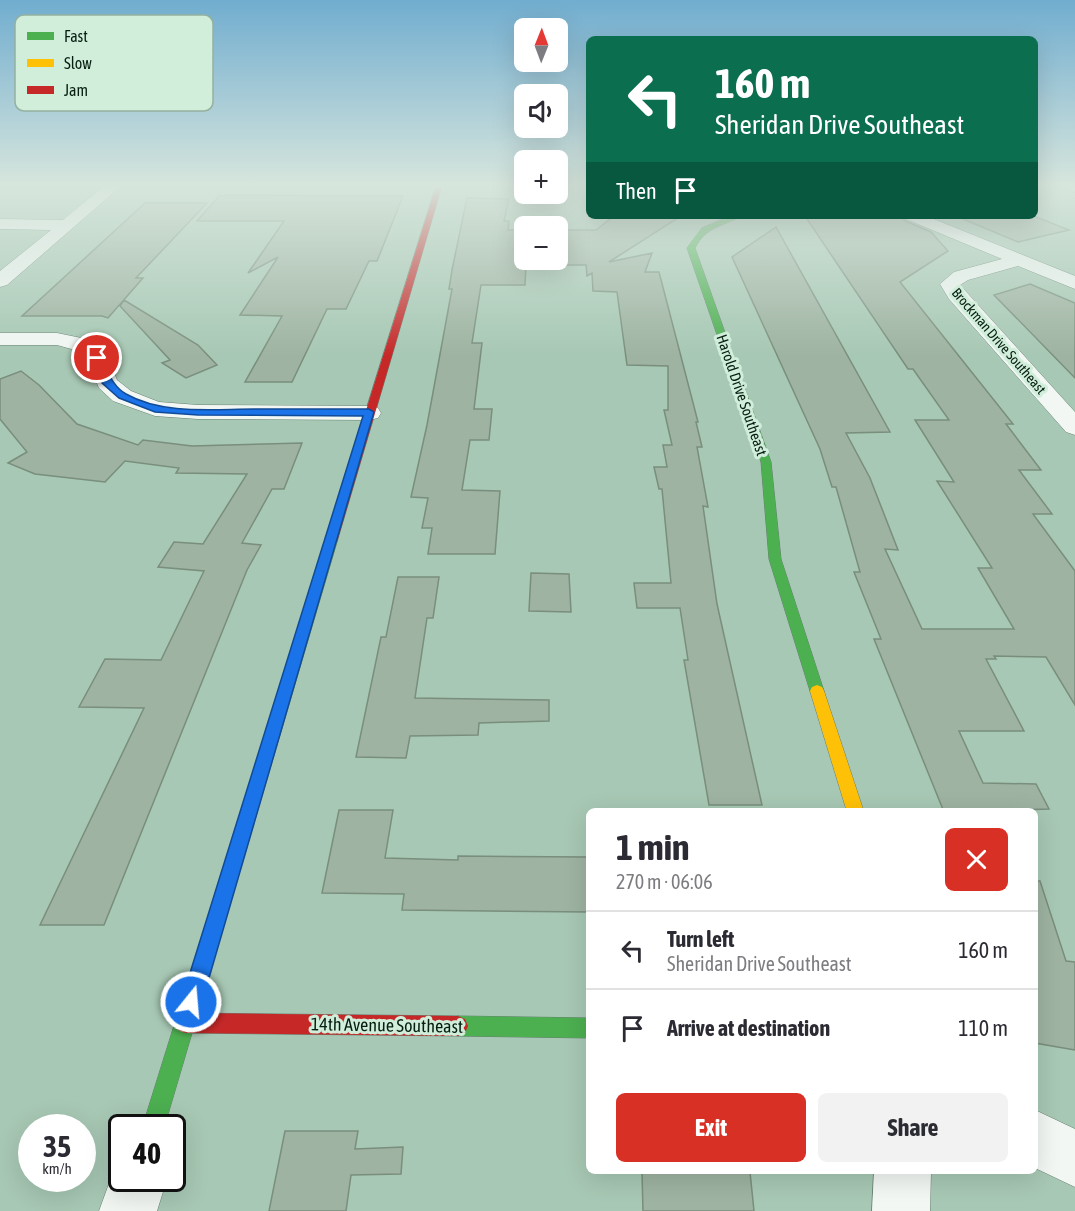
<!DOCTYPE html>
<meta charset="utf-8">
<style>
body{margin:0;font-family:"Asap Condensed",sans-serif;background:#f2f2f3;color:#2b2b33;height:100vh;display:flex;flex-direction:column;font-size:22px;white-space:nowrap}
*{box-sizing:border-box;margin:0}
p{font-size:20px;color:#7c7c81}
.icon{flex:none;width:33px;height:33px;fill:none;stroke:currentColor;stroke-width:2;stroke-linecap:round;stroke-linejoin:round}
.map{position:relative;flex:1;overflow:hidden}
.sheet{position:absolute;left:586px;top:808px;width:452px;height:366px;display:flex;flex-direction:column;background:#fff;border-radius:9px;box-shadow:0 6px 24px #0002}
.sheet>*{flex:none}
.banner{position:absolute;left:586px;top:36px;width:452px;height:183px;border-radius:9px;box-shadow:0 6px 24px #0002;background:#0b6e4f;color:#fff;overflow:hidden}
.needle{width:39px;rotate:1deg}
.tools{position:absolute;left:514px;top:18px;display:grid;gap:12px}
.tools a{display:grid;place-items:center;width:54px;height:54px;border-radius:9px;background:#fff;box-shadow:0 6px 24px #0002;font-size:30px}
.speed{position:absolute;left:18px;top:1114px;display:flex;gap:12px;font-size:30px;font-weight:700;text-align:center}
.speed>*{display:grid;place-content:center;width:78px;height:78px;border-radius:50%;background:#fff;box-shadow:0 6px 24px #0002;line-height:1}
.speed small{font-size:15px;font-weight:400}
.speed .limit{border:3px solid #111;border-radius:9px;background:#fff;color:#111}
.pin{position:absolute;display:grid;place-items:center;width:51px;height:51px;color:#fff;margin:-26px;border:3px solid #fff;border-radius:50%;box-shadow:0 2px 6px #0007}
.me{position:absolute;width:66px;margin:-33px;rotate:17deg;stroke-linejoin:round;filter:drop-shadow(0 0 4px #0008)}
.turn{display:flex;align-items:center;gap:21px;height:126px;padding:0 30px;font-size:27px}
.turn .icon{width:78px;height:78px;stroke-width:2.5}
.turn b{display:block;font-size:42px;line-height:51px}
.then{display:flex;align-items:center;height:57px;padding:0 30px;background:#0003;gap:12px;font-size:22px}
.round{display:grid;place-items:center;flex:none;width:63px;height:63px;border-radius:9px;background:#f2f2f3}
.summary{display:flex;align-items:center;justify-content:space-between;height:102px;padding:0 30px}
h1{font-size:36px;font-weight:700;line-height:45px}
.primary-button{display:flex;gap:12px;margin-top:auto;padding:12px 30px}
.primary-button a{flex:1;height:69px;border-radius:9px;background:#d93025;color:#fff;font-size:24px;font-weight:700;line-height:69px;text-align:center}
.primary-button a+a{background:#f2f2f3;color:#2b2b33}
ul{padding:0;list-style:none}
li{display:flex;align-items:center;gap:18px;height:78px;padding:0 30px;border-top:2px solid #e1e1e2}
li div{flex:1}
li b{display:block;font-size:22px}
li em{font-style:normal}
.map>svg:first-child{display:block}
.building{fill:#9eb3a1;stroke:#798e7c;stroke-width:1.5}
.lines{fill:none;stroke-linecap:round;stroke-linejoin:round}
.street-casing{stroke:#668071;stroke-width:1}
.fast-casing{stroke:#668071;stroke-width:1}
.slow-casing{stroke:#668071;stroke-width:1}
.jam-casing{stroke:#668071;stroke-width:1}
.street{fill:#f2f7f4;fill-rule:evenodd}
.fast{fill:#4caf50;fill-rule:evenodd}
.slow{fill:#ffc107;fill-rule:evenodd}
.jam{fill:#c62828;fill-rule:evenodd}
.route{fill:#1a73e8;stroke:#114b97;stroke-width:1.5}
.labels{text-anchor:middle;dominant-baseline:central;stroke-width:6;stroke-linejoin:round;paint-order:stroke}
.far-street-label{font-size:14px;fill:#071e11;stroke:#d1eedb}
.street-label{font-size:15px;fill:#071e11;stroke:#d1eedb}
.near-street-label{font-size:18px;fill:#071e11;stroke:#d1eedb}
.key{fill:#d1eedb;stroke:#94b09e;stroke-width:1.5}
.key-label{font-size:16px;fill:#071e11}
</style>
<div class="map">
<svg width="1075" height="1211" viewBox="0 0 1075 1211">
<rect width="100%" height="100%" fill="#a7c8b4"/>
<path class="building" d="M229,195l174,1 -26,65h-8l-23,48h-19l-35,73h-47l37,-66 -42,-1 38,-58 -30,16 36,-52h-87l22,-25z
M467,198l42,1 -5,22h5l-1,9h17v30h33v-30h38l18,-14h67l-72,46 43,-9 -7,19h14l39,150h-2l6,25h-5l11,60 -5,-1 14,98 45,201h-53l-25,-145h4l-8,-52h-43l-3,-25h37l-9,-94h-3l-5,-22h13l-4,-22h9l-8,-35h4v-44l-41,-1 -10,-73 -24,-1 -1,-18 -5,3 -1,-11h-60l-1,20h-44l-9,58h10l-8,66h18l-3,31h-19l-8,50 38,1 -5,63h-67l4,-26h-10l6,-30 -17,-1 16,-72 25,-136h-3l3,-19z
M145,203h62l-71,75h7l-35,40 -6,-2h-80z
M805,216h97l3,5 26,11 17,19 -48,31 113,142h-7l35,46h-22l33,44h-19l42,57v134l-29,-48 -52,-1 2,3h-10l38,72h-65l24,52 53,1 13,25 -105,3 -15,-37 -55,-136h7l-27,-67h6l-24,-85h-4l-12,-38 -88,-192 44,-30 114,205 -44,1 24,45 28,72 -13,-1 37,80h92l-36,-61h14l-55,-87 17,1 -39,-62h34l-36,-51h-5z
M956,216h78l35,14 -51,12z
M1030,284l45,19v75l-81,-83z
M124,300l74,45 19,20 -31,13 -24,-15 8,-3 -50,-54z
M21,371l18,14 38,39 61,21 5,-5 49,6 110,-3 -18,46h-12l-30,54 19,2 -14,25 -143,355h-64l104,-217 -65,-1 26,-48 56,1 43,-89 -46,-4 16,-25 29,2 44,-70 -71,-1 3,-5 -54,-7 -20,21 -70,-8 -27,-11 19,-11 -27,-33v-40z
M531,573l38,1 2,38 -42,-1z
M398,577h41l-6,41h-6l-12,80 134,2v21l-70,2 -1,12 -68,1 -4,22 -50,-1 25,-120h5z
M339,810h54l-8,48 73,2v-4l132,1v55l-188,-2 2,-16 -82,-1z
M1035,881h5l26,80 9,1v88l-40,-7z
M285,1131h73l-3,18 48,-2 -2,27 -50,1 -5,36h-77z
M642,1172h108l4,39h-111z"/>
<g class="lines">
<defs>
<path id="street" d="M104,186h17l-114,99 -7,2v-16l51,-41 -51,-1v-10l63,1z
M1067,186h8v6z
M904,216h22l149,60v13l-57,-23 -50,14 -8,5 115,127v23l-9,-3 -117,-133 -9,-15 14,-12 48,-13 -96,-40z
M0,333h57l34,7 17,18 9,22 14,11 28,11 39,3 171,1 9,2 3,5 -3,5 -9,2 -171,-1 -43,-3 -42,-15 -14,-13 -12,-27 -12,-11 -18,-5h-57z
M1035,1110l40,19v58l-40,-19z
M122,1157v22h45l-10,32h-58l19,-52z
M874,1172h57l-1,39h-58z"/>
<path id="fast" d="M731,216h11c-18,10 -36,10 -47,32l76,214 10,97 43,132 -2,4 -5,2 -5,-2 -2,-4 -41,-132 -8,-97 -74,-214 15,-20z
M331,538l6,4 -173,586h-22l183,-586z
M458,1016l132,2v20l-132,-2 -7,-3 -3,-7 3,-7z"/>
<path id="slow" d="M817,685l5,2 2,4 40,121h-17l-37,-121 2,-4z"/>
<path id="jam" d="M436,186h6l-105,356 -6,4 -4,-1 -2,-3z
M185,1013l273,3 7,3 3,7 -3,7 -7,3 -273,-3 -7,-3 -3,-7 3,-7z"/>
</defs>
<use href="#street" class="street-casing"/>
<use href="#fast" class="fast-casing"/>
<use href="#slow" class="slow-casing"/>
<use href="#jam" class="jam-casing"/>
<use href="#street" class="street"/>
<use href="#fast" class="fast"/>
<use href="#slow" class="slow"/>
<use href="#jam" class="jam"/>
</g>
<linearGradient id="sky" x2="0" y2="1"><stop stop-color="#71adcf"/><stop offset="0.52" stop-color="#d7e6dd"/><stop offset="1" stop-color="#d7e6dd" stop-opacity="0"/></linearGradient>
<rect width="1075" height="356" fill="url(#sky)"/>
<path class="route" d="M97,356c9,4 11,28 29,38 37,21 87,15 128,15 38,0 77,0 115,0l5,3 -172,590 -3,7 -8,3 -7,-3 -3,-7 182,-586 -165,-1 -43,-3 -36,-14 -17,-15 -10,-25z"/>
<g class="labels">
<g class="far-street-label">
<text transform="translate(999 341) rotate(49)">Brockman Drive Southeast</text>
</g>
<g class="street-label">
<text transform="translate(742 395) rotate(71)">Harold Drive Southeast</text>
</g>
<g class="near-street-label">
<text transform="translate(387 1025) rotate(1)">14th Avenue Southeast</text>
</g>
</g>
<rect x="15" y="15" width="198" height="96" rx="9" class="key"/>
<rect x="27" y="32" width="27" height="8" fill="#4caf50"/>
<rect x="27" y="59" width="27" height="8" fill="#ffc107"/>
<rect x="27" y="86" width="27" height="8" fill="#c62828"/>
<g class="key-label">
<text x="64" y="42">Fast</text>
<text x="64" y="69">Slow</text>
<text x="64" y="96">Jam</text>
</g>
</svg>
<div class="tools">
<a><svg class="needle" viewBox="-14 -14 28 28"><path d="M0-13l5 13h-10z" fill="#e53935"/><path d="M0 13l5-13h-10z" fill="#7c7c81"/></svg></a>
<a><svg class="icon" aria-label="sound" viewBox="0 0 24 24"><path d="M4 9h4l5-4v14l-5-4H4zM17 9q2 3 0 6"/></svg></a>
<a>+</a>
<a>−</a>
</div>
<div class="speed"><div>35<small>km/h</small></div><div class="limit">40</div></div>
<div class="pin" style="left:97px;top:358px;background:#d93025"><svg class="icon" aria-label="arrive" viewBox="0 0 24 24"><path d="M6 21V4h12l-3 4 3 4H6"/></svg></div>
<svg class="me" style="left:191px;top:1002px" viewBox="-20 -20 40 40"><circle r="17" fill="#1a73e8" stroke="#fff" stroke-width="3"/><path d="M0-11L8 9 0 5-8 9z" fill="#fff"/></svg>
<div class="banner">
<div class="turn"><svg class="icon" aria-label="left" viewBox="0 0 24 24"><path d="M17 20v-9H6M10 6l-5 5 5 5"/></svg><div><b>160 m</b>Sheridan Drive Southeast</div></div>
<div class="then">Then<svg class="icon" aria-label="arrive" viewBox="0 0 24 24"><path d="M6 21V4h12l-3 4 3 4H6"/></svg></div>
</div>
<section class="sheet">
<div class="summary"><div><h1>1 min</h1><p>270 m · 06:06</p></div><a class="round" style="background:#d93025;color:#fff"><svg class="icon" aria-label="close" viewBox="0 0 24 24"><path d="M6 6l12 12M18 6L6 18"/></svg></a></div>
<ul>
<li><svg class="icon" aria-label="left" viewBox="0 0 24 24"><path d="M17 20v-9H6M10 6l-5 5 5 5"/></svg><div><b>Turn left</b><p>Sheridan Drive Southeast</p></div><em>160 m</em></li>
<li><svg class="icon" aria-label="arrive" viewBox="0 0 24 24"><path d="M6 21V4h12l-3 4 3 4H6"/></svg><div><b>Arrive at destination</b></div><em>110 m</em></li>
</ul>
<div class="primary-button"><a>Exit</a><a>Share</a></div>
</section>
</div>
